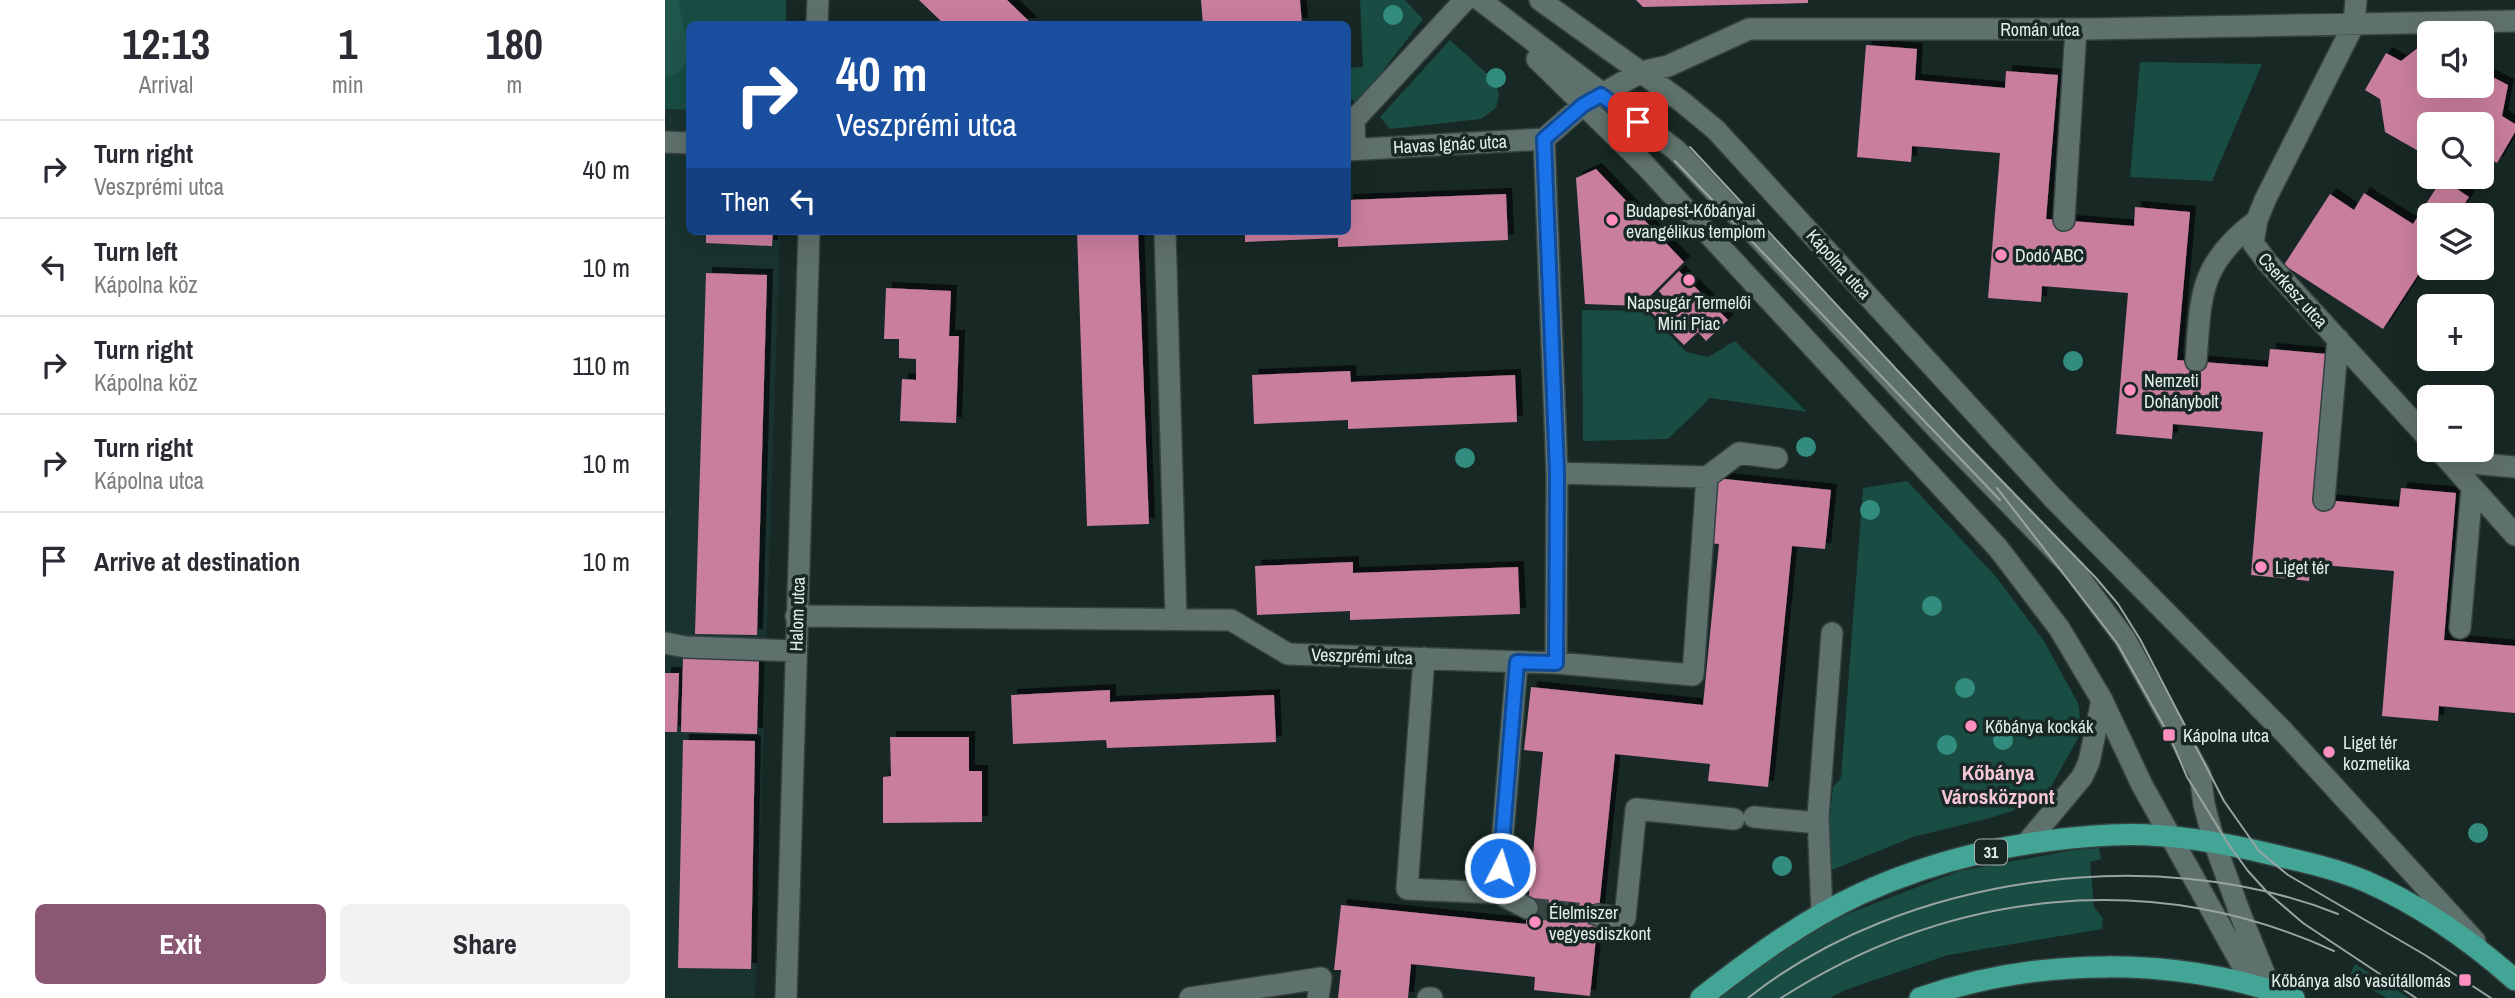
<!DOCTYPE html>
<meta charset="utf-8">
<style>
body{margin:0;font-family:"Archivo Narrow",sans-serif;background:#f2f2f3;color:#2b2b33;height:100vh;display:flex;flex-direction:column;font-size:26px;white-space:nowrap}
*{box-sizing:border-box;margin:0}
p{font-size:23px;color:#7c7c81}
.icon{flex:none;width:38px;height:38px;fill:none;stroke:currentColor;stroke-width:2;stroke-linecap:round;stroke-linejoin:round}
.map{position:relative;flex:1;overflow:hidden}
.panel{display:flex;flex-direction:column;background:#fff;width:665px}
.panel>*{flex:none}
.banner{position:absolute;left:21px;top:21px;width:665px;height:214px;border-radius:10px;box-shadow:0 7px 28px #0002;background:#1a4fa0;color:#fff;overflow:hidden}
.controls{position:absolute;left:1752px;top:21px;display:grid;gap:14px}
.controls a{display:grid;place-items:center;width:77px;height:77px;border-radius:10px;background:#fff;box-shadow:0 7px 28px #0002;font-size:35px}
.pin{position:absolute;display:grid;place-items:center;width:60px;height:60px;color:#fff;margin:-30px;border-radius:14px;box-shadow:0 4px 10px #0006}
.me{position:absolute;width:77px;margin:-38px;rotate:5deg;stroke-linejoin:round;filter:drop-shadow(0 0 5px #0008)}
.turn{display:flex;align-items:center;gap:24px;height:147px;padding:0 35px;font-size:32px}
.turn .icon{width:91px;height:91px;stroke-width:2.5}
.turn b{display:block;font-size:49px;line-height:60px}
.then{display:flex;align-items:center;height:66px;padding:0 35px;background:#0003;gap:14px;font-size:26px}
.eta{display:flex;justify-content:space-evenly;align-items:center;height:119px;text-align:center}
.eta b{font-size:42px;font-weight:700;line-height:49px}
.action{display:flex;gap:14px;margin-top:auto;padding:14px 35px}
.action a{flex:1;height:80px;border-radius:10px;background:#8a5872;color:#fff;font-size:28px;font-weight:700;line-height:80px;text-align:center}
.action a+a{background:#f2f2f3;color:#2b2b33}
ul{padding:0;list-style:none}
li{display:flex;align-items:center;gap:21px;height:98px;padding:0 35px;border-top:2px solid #e1e1e2}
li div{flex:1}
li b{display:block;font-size:26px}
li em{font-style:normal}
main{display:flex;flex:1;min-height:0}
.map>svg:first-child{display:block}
.built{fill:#1a332e}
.green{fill:#194d43}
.forest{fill:#20574d}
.building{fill:#c97e9d;filter:url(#shadow)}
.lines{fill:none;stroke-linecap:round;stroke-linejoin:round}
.minor-tunnel{stroke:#374643;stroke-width:21;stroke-dasharray:21 10;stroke-linecap:butt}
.minor-casing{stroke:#34423f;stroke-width:24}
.major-casing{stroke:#34423f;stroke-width:24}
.minor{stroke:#5f716d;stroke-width:21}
.major{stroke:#42a595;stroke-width:21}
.tram{stroke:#98a4a2;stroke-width:2}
.tree{fill:#328d7e}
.route-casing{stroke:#114b97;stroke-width:18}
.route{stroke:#1a73e8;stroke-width:12}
.poi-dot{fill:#fd8ebf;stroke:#182825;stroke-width:2.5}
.labels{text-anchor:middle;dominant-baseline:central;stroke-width:7;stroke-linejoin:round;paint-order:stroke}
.shield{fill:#182825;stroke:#a7b3b0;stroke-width:2}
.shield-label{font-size:16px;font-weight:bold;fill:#e4eeec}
.street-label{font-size:18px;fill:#e4eeec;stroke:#182825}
.poi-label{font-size:18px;fill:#e4eeec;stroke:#182825;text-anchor:start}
.quarter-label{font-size:21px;font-weight:bold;fill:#f5c5d8;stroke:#182825}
</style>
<main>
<section class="panel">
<div class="eta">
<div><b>12:13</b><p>Arrival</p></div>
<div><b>1</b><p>min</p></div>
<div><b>180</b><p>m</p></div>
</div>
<ul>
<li><svg class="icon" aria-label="right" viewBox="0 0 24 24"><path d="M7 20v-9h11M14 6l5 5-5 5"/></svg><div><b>Turn right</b><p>Veszprémi utca</p></div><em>40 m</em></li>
<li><svg class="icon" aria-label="left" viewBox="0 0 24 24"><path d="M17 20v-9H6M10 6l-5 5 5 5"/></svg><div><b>Turn left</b><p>Kápolna köz</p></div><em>10 m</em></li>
<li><svg class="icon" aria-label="right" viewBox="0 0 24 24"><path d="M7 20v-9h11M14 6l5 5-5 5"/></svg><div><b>Turn right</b><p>Kápolna köz</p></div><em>110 m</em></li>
<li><svg class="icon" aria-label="right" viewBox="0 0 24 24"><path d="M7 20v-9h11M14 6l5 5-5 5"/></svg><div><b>Turn right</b><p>Kápolna utca</p></div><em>10 m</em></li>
<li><svg class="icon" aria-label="arrive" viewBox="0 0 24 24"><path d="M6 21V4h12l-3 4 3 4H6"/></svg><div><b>Arrive at destination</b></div><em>10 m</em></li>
</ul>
<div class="action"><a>Exit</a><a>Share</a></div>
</section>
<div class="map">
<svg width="1850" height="998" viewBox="0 0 1850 998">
<defs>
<filter id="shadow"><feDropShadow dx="6" dy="-6" stdDeviation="0" flood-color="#0009"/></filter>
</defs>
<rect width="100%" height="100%" fill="#182825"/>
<path class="built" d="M0,109l24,1v121h91l-25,767h-90z"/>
<path class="green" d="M0,0h121v24h-97v86l-24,-1z
M695,0h45l18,19 -66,85 -9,-9 -1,-27 16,-1z
M785,40l46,42 3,13 -3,13 -15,11 -91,10 -10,-12z
M1475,62l122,2 -50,117 -82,-4z
M917,310l64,1 40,41 22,5 27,-16 72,71 -97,-14 -42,41 -85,2z
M1242,481l90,97 47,63 34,62 4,28 -39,70 -53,17 -77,19 -81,33 -7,-8 8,-75 8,-9 22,-290z
M1434,848l2,11 -11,3 4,45 9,11 -1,11 -154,26 -103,35 -15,8h-110l59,-45 58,-35 122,-47 115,-21z
M1690,964l54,34h-22l-38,-21z"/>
<path class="forest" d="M0,0h13l11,54 -9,18 -15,6z"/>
<path class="building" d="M254,0h88l25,24h-88z
M536,0h99l2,24h-99z
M971,0h172v3l-165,4z
M1763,40l1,46h52v-15l27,14 -6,31 13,8v8l-18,31 -16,-8v-31h-52v33l-44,-25 -5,-33 -15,-9 21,-37 15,8z
M1201,45l51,4 -2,31 90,8 1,-17 52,4 -12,144 88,7 1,-19 55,5 -13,148 91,7 2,-18 57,5 -12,145 84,8 2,-19 55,5 -12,147 71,6v67l-76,-7 -1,15 -56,-5 12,-145 -84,-7 -1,17 -58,-6 12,-143 -90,-8 -1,15 -56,-5 12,-141 -86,-7 -1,16 -53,-4 12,-145 -88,-7 -1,16 -54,-5z
M931,169l88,93 -44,44 -55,-2 -9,-126z
M1777,179l27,18 -12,18h-28v43l-46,71 -99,-64 46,-71 24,16 10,-17 49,31z
M841,194l2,46 -170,7v-9l-93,4v-11h102v-31z
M41,231h67l-1,15 -66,-3z
M412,231h61l11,293 -62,2z
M1014,271l49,49 -22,21 -8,-9 -14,13 -35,-35 14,-14 -4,-5z
M41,273l61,2 -10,360 -62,-1z
M221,288l65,3 -2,45h10l-3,87 -56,-2 2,-42 14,1v-21l-17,-1v-19h-15z
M685,371l1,11 164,-7 2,47 -169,7v-9l-94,4 -2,-49z
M1050,478l116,12 -6,59 -33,-3 -24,241 -60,-6 2,-17 -95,-10 -25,242 -56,-6 1,-13 -124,-13 -3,34h-70l3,-28h-7l7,-65 185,19 17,-172 -19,-2 7,-63 172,18 16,-161 -11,-1z
M688,562v11l165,-6 2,47 -170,6v-9l-93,4 -2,-49z
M18,658l76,2 -2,74 -76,-2z
M0,673h14l-2,59h-12z
M445,690v12l164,-7 2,47 -169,6 -1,-8 -93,4 -2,-49z
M225,737h79v34h13v51l-99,1v-46l8,-1z
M18,740l72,1 -4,228 -73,-1z"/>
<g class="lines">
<path class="minor-tunnel" d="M862,908l71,7"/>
<defs>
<path id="minor" d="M815,0l196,150 266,284 131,135 52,70 75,135 4,30 10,38 27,74 30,74
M875,0l141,101 35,29 337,368 231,234 191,209
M1691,0l-2,24 -89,176 -8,20 -4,23 14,19 162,177
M152,24l1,-24
M872,59l107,105 354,384 61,80 43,72 40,85 99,178 26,23
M0,142l24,1
M690,149l-1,-29 111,-120
M682,150l197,-11
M1399,220l12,-191
M500,231l11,388
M1531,361c5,-67 3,-97 61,-141
M1774,450l76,85
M1784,461l66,6
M1042,477l32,-24 38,5
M1659,500l14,-161
M131,616l435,4 57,34 268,9 137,12 14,-198 -150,-4
M1795,628l12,-140
M0,643l21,4 110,4
M759,658l-17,231 91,4 19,-231
M891,663l1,-190 -13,-334 39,-34 58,-33 27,-6 81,-37h340l426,-8
M1089,817l64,6
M1361,844l56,-67 7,-15 13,-62
M833,893l29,15
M1157,913l-4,-96 14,-184
M933,915l27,3 11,-109 98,10
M121,998l23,-767
M525,998l131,-20 -3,20
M763,998h4"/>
<path id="major" d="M1036,998c50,-39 101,-77 159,-104 78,-36 166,-55 251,-59 54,-3 110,7 163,20 31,7 62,14 91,26 55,24 105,59 150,99
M1255,998c118,-41 256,-42 374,0"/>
</defs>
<use href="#minor" class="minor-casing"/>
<use href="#major" class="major-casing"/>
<use href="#minor" class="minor"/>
<use href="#major" class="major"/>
<path class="tram" d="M1025,147l272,293 134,138 22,26 22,35 84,162 35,50 29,24 137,80 66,43
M1010,161l325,339
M1332,488l120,155 52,92 18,42 42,68 19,26 20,22 35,30 113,75
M1083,998c155,-123 407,-157 590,-84
M1116,998c169,-108 369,-131 553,-47"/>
</g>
<g class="tree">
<circle cx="728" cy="15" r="10"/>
<circle cx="831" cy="78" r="10"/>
<circle cx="1408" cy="361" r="10"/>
<circle cx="1141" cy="447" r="10"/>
<circle cx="800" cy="458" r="10"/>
<circle cx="1205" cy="510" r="10"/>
<circle cx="1267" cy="606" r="10"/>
<circle cx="1300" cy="688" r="10"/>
<circle cx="1338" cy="740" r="10"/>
<circle cx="1282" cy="745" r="10"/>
<circle cx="1813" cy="833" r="10"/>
<circle cx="1117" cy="866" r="10"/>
</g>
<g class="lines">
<defs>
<path id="route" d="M835,868l17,-206 39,1 1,-190 -13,-334 39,-34 18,-10 37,27"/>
</defs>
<use href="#route" class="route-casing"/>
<use href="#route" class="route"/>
</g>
<g class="poi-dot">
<circle cx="947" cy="220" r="7"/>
<circle cx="1336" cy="255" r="7"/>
<circle cx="1024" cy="280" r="7"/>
<circle cx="1465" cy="390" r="7"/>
<circle cx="1596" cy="567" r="7"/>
<circle cx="1306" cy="726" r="7"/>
<rect x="1497" y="728" width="14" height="14" rx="3.5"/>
<circle cx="1664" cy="752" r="7"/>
<circle cx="870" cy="922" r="7"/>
<rect x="1793" y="973" width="14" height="14" rx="3.5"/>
</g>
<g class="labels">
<rect class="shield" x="1310" y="839.5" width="32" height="25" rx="5"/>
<g class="shield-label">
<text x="1326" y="852">31</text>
</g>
<g class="street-label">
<text x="1375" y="29">Román utca</text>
<text transform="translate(785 144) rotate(-3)">Havas Ignác utca</text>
<text transform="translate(1174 264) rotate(48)">Kápolna utca</text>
<text transform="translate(1628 290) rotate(48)">Cserkesz utca</text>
<text transform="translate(132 614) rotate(-88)">Halom utca</text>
<text transform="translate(697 656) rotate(2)">Veszprémi utca</text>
</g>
<g class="poi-label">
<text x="961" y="210">Budapest-Kőbányai<tspan x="961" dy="21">evangélikus templom</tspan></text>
<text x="1350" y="255">Dodó ABC</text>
<text x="1024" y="302" text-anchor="middle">Napsugár Termelői<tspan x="1024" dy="21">Mini Piac</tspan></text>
<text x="1479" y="380">Nemzeti<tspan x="1479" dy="21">Dohánybolt</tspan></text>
<text x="1610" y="567">Liget tér</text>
<text x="1320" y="726">Kőbánya kockák</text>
<text x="1518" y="735">Kápolna utca</text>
<text x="1678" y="742">Liget tér<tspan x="1678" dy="21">kozmetika</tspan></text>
<text x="884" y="912">Élelmiszer<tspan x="884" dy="21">vegyesdiszkont</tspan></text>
<text x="1786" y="980" text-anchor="end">Kőbánya alsó vasútállomás</text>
</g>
<g class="quarter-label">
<text x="1333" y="772">Kőbánya<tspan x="1333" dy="24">Városközpont</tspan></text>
</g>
</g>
</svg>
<div class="controls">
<a><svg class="icon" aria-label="sound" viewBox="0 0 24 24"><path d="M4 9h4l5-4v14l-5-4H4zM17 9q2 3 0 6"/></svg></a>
<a><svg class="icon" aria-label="search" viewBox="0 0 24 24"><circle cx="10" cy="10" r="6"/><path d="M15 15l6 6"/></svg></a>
<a><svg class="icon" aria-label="layers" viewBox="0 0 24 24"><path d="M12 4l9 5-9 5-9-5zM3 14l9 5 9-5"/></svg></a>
<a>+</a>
<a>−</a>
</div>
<div class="pin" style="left:973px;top:122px;background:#d93025"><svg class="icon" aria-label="arrive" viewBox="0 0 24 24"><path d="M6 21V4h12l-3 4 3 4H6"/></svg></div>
<svg class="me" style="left:835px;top:868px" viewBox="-20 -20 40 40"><circle r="17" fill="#1a73e8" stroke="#fff" stroke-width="3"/><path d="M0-11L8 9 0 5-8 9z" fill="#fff"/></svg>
<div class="banner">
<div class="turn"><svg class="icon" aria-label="right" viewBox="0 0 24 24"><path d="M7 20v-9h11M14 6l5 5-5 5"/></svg><div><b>40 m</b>Veszprémi utca</div></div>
<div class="then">Then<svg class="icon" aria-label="left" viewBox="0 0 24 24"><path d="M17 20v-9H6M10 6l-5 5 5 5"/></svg></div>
</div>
</div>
</main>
